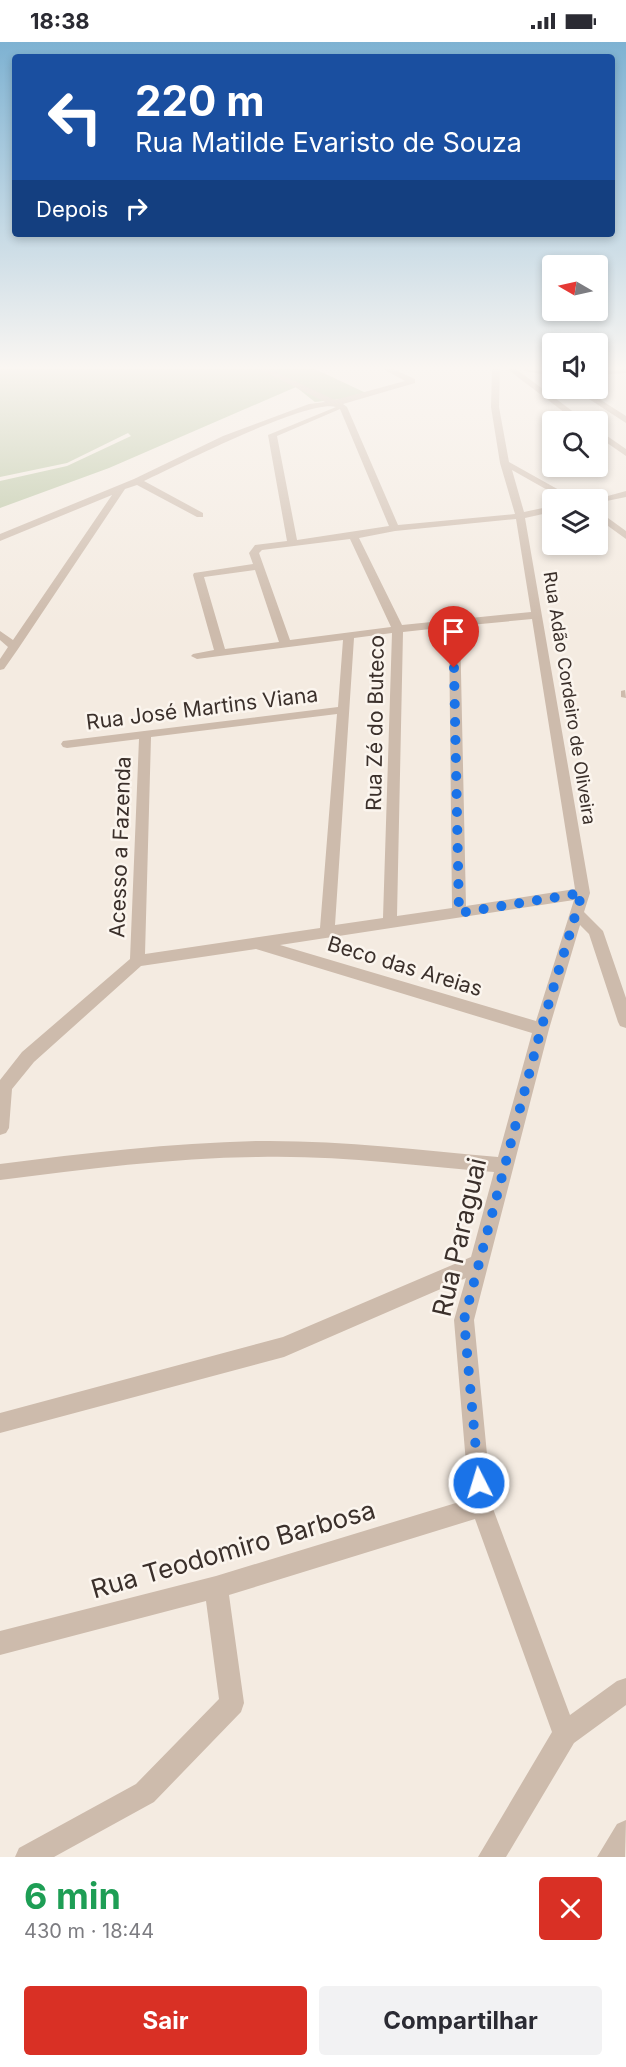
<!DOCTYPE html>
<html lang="pt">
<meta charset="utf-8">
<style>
body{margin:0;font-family:Inter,sans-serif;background:#f2f2f3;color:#2b2b33;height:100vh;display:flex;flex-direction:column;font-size:22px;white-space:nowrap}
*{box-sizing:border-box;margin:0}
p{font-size:20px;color:#7c7c81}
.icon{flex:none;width:33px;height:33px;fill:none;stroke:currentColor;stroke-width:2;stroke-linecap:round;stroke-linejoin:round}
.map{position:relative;height:1815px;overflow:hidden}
.sheet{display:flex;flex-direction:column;background:#fff;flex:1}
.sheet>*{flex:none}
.hud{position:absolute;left:12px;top:12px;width:603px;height:183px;border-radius:6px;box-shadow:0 3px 9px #0003;background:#1a4fa0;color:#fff;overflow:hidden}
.needle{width:39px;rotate:279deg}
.tools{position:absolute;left:542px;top:213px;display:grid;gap:12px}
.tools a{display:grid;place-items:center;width:66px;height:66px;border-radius:6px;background:#fff;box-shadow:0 3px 9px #0003;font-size:30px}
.pin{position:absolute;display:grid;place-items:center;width:51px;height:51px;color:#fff;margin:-62px -26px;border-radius:50% 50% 50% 0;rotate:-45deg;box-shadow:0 0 6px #0007}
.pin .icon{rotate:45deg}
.me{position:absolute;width:66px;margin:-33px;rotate:355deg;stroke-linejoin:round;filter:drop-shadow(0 0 4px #0008)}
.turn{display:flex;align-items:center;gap:21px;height:126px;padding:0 24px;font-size:27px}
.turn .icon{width:78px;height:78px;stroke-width:2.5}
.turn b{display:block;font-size:42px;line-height:51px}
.then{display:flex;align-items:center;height:57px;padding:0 24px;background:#0003;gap:12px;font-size:22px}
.round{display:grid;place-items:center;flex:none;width:63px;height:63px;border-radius:6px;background:#f2f2f3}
.headline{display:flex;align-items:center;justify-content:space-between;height:102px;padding:0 24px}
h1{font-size:36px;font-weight:700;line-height:45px;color:#1e9e55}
.cta{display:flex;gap:12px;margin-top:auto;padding:12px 24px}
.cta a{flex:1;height:69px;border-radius:6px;background:#d93025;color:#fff;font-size:24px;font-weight:700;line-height:69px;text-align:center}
.cta a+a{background:#f2f2f3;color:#2b2b33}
.status{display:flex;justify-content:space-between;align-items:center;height:42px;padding:0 30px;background:#fff;direction:ltr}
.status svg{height:16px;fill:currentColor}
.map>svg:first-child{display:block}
.green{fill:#b8c4a0}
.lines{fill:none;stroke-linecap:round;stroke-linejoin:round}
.minor{fill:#cdbbac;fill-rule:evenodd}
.tertiary{fill:#cdbbac;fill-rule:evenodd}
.route{stroke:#1a73e8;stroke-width:10;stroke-dasharray:0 18}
.labels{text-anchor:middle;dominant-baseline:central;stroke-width:5;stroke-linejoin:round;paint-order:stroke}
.far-street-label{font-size:18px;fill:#3b302b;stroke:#fbf5ee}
.street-label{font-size:21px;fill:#3b302b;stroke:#fbf5ee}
.near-street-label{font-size:26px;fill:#3b302b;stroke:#fbf5ee}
</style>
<div class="status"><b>18:38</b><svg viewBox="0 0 49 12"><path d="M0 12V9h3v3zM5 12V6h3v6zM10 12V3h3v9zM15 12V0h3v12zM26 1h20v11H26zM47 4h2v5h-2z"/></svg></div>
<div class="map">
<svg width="626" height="1815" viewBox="0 0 626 1815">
<rect width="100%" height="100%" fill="#f4ebe1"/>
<path class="green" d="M0,327h315l51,24 -24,6 -27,3 -19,-15 -187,81 -109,40v-27l67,-15 64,-30 -3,-3 -61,30 -67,14z"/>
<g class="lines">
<path class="minor" d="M259,327h10l66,31 70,-19 -22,-12h10l22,10v4l-72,21 4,3 51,118 117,-11 -15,-51 -9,-56 1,-38h8l-1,38 10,55 68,38h-12l-53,-30 12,42 28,-6v6l-27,6 65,375 -6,19 19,19 23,67v30l-6,-2 -2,-4 -29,-88 -9,-9 -31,104 -75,291 18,186 78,209 47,-34 9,-3v27l-52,38 -68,114h-28l74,-125 -77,-213 -246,76 15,108 -3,9 -87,90 -100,55h-39l4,-9 117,-64 83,-85 -13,-98 -206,54v-24l216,-55 253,-77 -15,-179 12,-42 -182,79 -284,76v-20l283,-76 188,-80 23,-85c-78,-6 -157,-17 -236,-15 -86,1 -172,12 -258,23v-16c86,-11 172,-21 258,-23 80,-1 161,9 240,16l34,-124 -276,-84 -115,17 -107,96 -22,27 -3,39 -3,5 -6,2v-55l22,-28 108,-93 9,-220 -72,9 -4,-1 -2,-3 2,-3 275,-34 5,-67 -146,19 -6,-3 2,-2 21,-4 -21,-75 1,-2 59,-9 -4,-11 6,-8 32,-4 -19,-106 68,-28c-29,-8 -160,59 -192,74l59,32v4h-6l-60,-32 -12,4 -107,160 -14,20 -4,1v-11l8,-12 -8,-7v-9l13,9 99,-145 -112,46v-7l134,-55 89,-43 86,-32 16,-2zM340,367l49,117 -92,14 -20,-104zM516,477l15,93 -129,13 -43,-87 36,-7zM350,497l41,88 -101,13 -31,-87 3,-3zM255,528l24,72 -54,7 -21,-72zM532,577l43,270 -109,17 -6,-280zM449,585l3,281 -55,8 6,-284zM392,591l-9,285 -48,7 19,-287zM337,672l-17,214 -175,26 6,-217zM574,858l-38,121 -256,-76z
M524,327l28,3v4l-27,-5z
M626,327v4l-29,2v-4z
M572,346h10l44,28v7z
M626,449v6l-29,6v-3h-4z
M597,468l29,21v8l-29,-21z
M625,648l1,8 -5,-1v-6z
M626,1778l-1,37h-28l20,-33z"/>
<path class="tertiary" d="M507,327h9l71,53h-10z
M597,387l29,20v7l-29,-20z"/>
</g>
<linearGradient id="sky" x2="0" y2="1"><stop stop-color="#7eb2d2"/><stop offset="0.56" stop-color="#faf6f2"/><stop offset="1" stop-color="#faf6f2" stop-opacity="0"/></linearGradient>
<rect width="626" height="581" fill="url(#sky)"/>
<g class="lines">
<path class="route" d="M454,626l5,245 123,-20 -41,136 -77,291 15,163"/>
</g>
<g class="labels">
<g class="far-street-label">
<text transform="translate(570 656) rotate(81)">Rua Adão Cordeiro de Oliveira</text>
</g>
<g class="street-label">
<text transform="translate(202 666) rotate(-7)">Rua José Martins Viana</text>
<text transform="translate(375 681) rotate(-89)">Rua Zé do Buteco</text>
<text transform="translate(120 805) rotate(-88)">Acesso a Fazenda</text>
<text transform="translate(405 924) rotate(17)">Beco das Areias</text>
</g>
<g class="near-street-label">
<text transform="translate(459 1195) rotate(-77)">Rua Paraguai</text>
<text transform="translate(233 1507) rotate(-16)">Rua Teodomiro Barbosa</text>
</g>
</g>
</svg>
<div class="tools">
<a><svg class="needle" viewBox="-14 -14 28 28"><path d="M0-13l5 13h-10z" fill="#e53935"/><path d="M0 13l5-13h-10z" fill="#7c7c81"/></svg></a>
<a><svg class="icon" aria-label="sound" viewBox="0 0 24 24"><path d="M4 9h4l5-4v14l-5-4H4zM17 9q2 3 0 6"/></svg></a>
<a><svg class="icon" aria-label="search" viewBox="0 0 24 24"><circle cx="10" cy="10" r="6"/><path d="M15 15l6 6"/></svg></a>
<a><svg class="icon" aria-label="layers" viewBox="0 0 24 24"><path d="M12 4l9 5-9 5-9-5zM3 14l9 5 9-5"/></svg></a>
</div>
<div class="pin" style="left:454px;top:626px;background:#d93025"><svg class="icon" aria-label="arrive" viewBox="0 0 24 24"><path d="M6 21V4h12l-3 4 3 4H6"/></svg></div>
<svg class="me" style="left:479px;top:1441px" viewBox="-20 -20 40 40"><circle r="17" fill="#1a73e8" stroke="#fff" stroke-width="3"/><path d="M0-11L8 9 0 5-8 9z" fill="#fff"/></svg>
<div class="hud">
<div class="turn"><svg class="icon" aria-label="left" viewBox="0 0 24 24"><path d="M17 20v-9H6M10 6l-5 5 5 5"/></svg><div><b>220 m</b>Rua Matilde Evaristo de Souza</div></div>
<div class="then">Depois<svg class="icon" aria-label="right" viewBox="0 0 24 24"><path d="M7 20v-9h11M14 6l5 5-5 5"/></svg></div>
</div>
</div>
<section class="sheet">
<div class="headline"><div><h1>6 min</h1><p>430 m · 18:44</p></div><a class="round" style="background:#d93025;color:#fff"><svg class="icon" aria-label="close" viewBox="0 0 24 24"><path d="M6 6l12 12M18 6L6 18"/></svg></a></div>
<div class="cta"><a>Sair</a><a>Compartilhar</a></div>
</section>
